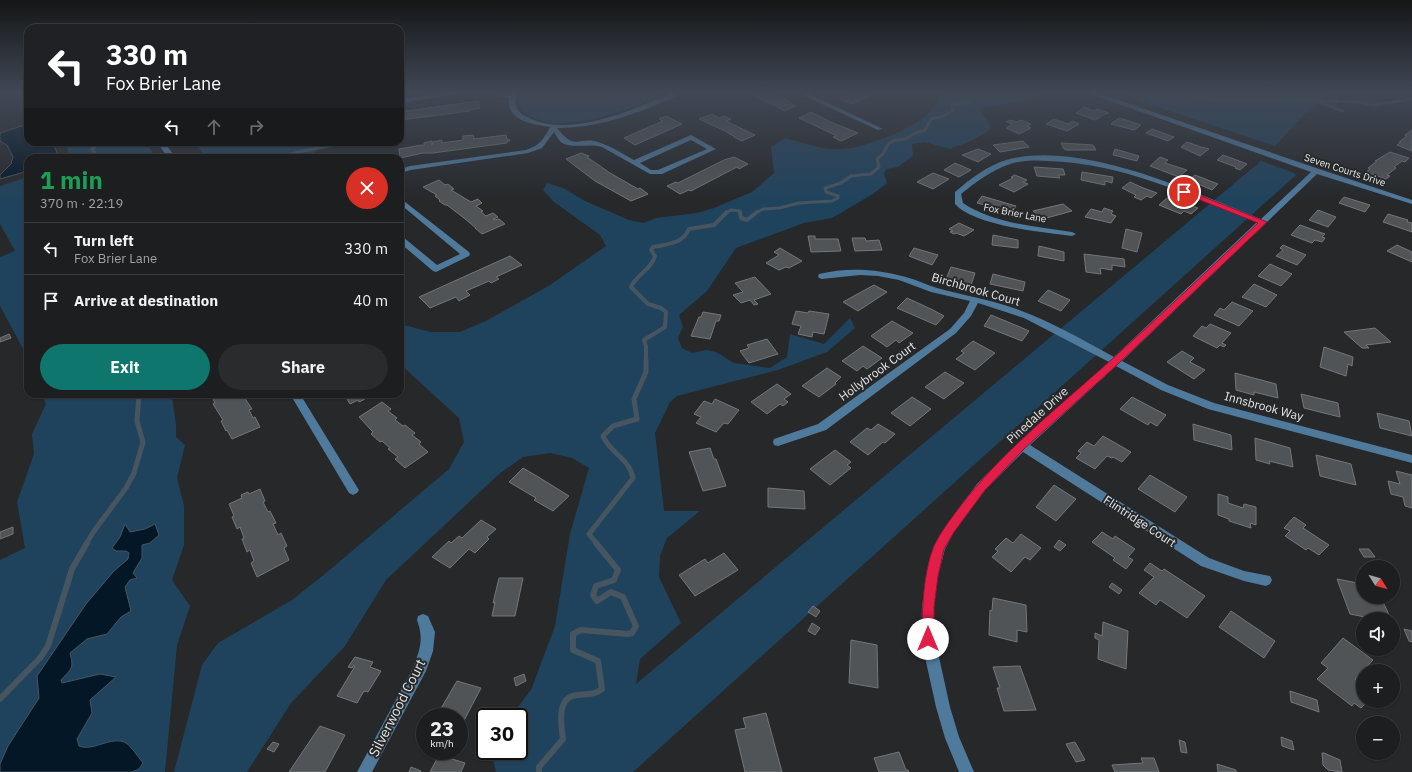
<!DOCTYPE html>
<meta charset="utf-8">
<style>
body{margin:0;font-family:"IBM Plex Sans",sans-serif;background:#292b2d;color:#f1f3f6;height:100vh;display:flex;flex-direction:column;font-size:15px;white-space:nowrap}
*{box-sizing:border-box;margin:0}
p{font-size:13px;color:#a0a2a5}
.icon{flex:none;width:22px;height:22px;fill:none;stroke:currentColor;stroke-width:2;stroke-linecap:round;stroke-linejoin:round}
.map{position:relative;flex:1;overflow:hidden}
.details{position:absolute;left:24px;top:154px;width:380px;height:244px;display:flex;flex-direction:column;background:#1c1e20;border-radius:12px;box-shadow:0 1px 3px #0004,0 0 0 1px #3a3c3e}
.details>*{flex:none}
.top-card{position:absolute;left:24px;top:24px;width:380px;height:122px;border-radius:12px;box-shadow:0 1px 3px #0004,0 0 0 1px #3a3c3e;background:#202124;color:#fff;overflow:hidden}
.needle{width:26px;rotate:127deg}
.controls{position:absolute;left:1356px;top:560px;display:grid;gap:8px}
.controls a{display:grid;place-items:center;width:44px;height:44px;border-radius:50%;background:#1c1e20;box-shadow:0 1px 3px #0004,0 0 0 1px #3a3c3e;font-size:20px}
.speed{position:absolute;left:416px;top:708px;display:flex;gap:8px;font-size:20px;font-weight:700;text-align:center}
.speed>*{display:grid;place-content:center;width:52px;height:52px;border-radius:50%;background:#1c1e20;box-shadow:0 1px 3px #0004,0 0 0 1px #3a3c3e;line-height:1}
.speed small{font-size:10px;font-weight:400}
.speed .limit{border:2px solid #111;border-radius:6px;background:#fff;color:#111}
.pin{position:absolute;display:grid;place-items:center;width:34px;height:34px;color:#fff;margin:-17px;border:2px solid #fff;border-radius:50%;box-shadow:0 1px 4px #0007}
.me{position:absolute;width:44px;margin:-22px;rotate:0deg;stroke-linejoin:round;filter:drop-shadow(0 0 3px #0008)}
.turn{display:flex;align-items:center;gap:14px;height:84px;padding:0 16px;font-size:18px}
.turn .icon{width:52px;height:52px;stroke-width:2.5}
.turn b{display:block;font-size:28px;line-height:34px}
.lanes{display:flex;align-items:center;height:38px;padding:0 16px;background:#0003;justify-content:center;gap:20px;direction:ltr}
.lanes .off{opacity:.35}
.round{display:grid;place-items:center;flex:none;width:42px;height:42px;border-radius:21px;background:#292b2d}
.summary{display:flex;align-items:center;justify-content:space-between;height:68px;padding:0 16px}
h1{font-size:24px;font-weight:700;line-height:30px;color:#1e9e55}
.cta{display:flex;gap:8px;margin-top:auto;padding:8px 16px}
.cta a{flex:1;height:46px;border-radius:24px;background:#0f766e;color:#fff;font-size:16px;font-weight:700;line-height:46px;text-align:center}
.cta a+a{background:#292b2d;color:#f1f3f6}
ul{padding:0;list-style:none}
li{display:flex;align-items:center;gap:12px;height:52px;padding:0 16px;border-top:1px solid #3a3c3e}
li div{flex:1}
li b{display:block;font-size:15px}
li em{font-style:normal}
.map>svg:first-child{display:block}
.green{fill:#20435d}
.water{fill:#041726;stroke:#475560}
.lines{fill:none;stroke-linecap:round;stroke-linejoin:round}
.stream-far3{stroke:#475560;stroke-width:3}
.stream-far2{stroke:#475560;stroke-width:4}
.stream-far1{stroke:#475560;stroke-width:5}
.stream{stroke:#475560;stroke-width:6}
.building{fill:#515456;stroke:#747679}
.minor{fill:#4f7a9c;fill-rule:evenodd}
.route{fill:#e11d48;stroke:#92132f}
.labels{text-anchor:middle;dominant-baseline:central;stroke-width:4;stroke-linejoin:round;paint-order:stroke}
.far-street-label{font-size:10px;fill:#e4e6e7;stroke:#26282a}
.street-label{font-size:12px;fill:#e4e6e7;stroke:#26282a}
.near-street-label{font-size:14px;fill:#e4e6e7;stroke:#26282a}
</style>
<div class="map">
<svg width="1412" height="772" viewBox="0 0 1412 772">
<rect width="100%" height="100%" fill="#26282a"/>
<path class="green" d="M520,93h147c-35,14 -123,55 -149,10z
M941,93h107l-20,7 -49,9 11,16 -1,5c-12,8 -22,14 -36,17l-2,2 -27,-7 -12,2 1,12 -15,11 -11,2 -3,4 3,10 -14,11 -41,24 -28,5 -68,25 -29,43 -28,24 4,12 -5,11 4,10 10,5 14,-3 10,2 18,11 36,5 17,-11 3,-23 34,10 26,-26 5,10 -28,24 -49,18 -101,26 -7,6 -15,31 9,78h36l-33,27 -7,18 -1,21 22,46 -41,36 -4,25 625,-523 31,11 4,3 -663,597h-137l-5,-21h28v-34h-9l21,-27 24,-64 15,-92 19,-66 -17,-10 -22,-5 -27,4 -24,17 -113,106 -41,66 -54,57 -44,69h-73l28,-107 16,-22 74,-43 34,-27 123,-104 15,-27 -5,-24 -59,-54v-40l31,8h29l26,-11 64,-36 56,-39 -6,-11 -46,-33 -11,-12 4,-7 16,5 22,13 44,19 15,3 12,-5 41,-5 17,-5 38,-16 22,-19 -3,-26 15,-9c17,5 39,13 57,11 25,-2 75,-21 91,-42 3,-3 5,-9 7,-14z
M1116,93h214l-24,19 -31,34z
M65,142h68l2,2 10,-2 12,16h-93c6,-6 4,-9 1,-16z
M195,142h95v4c18,1 35,-4 53,-4l-5,4 -19,4 -18,8h-95z
M28,177v181l-28,-52v-49l15,-6 -15,-27v-38z
M41,394h132l-1,2 4,29v12l9,8 -8,33 7,28v39l-12,35 18,26 -13,39 -12,127h-165v-212l25,-12 -8,-46 17,-48 -2,-20 14,-30z"/>
<path class="water" d="M28,124v18h24l5,10 -1,5 -28,1v13l-28,8v-4l11,-11 2,-7 -6,-12 -7,-4v-8z
M125,524l5,8 15,-3 10,-5 4,11 -9,8 -8,2v13l-9,15 4,5 -7,2 -5,7 6,24 -10,6 -14,17 -20,5 -17,14c4,16 2,15 -9,27l1,3 38,-9 16,3 -26,23 2,13 -15,26 2,7c15,6 32,-11 47,-3 6,4 12,14 17,20l-4,6 -7,3h-132v-8l8,-18 31,-48 -2,-22 49,-72 27,-32 15,-13 1,-6 -3,-2h-10l-4,-3 8,-11z"/>
<g class="lines">
<path class="stream-far3" d="M1020,93h9
M1187,93l15,5 13,1 94,1 49,2 16,3 38,-6
M1334,93l3,5v4
M1319,102l24,9
M98,158l-6,-9 8,-7
M272,158l72,-16
M726,213l5,-3 9,1v2
M756,213l7,-4 16,-1 20,-5 33,-2 6,-3v-2l-12,-4 -1,-4 16,-5 10,-7 20,-2 8,-7 -2,-8 6,-5 6,-11 6,-3 11,-1 7,-5 12,-4 6,-11 10,-2 12,-6 -1,-5 2,-2 16,-2 -10,-5 10,-4"/>
<path class="stream-far2" d="M740,212l1,6 6,2 10,-8
M646,361v-14l-2,-7 21,-13 1,-15 -5,-4 -13,-4 -17,-17c5,-12 21,-18 24,-31l-4,-6 2,-3c14,-3 30,-3 36,-18l25,-4 13,-13"/>
<path class="stream-far1" d="M86,544l8,-13 32,-43 8,-15 9,-31 -6,-21 2,-27
M597,544l-8,-10 44,-56c-3,-19 -23,-25 -30,-42l10,-10 24,-7 -3,-20 12,-27v-12"/>
<path class="stream" d="M0,699l40,-41 8,-12 24,-77 15,-26
M539,772v-5l24,-28c-2,-15 -7,-43 15,-44 10,-1 16,0 24,-6l-4,-28 -25,-11v-16l8,-4 47,4 4,-1 4,-7 -13,-29 -12,-5 -14,9 -4,-6 3,-9 18,-6 4,-10 -22,-27"/>
</g>
<path class="building" d="M748,93h24l19,9h-2l7,4 -12,5 -7,-4h1z
M853,93h24l-25,11 -13,-5z
M478,101l2,7 -11,2 1,1 -70,9v-8z
M1084,107l10,4 3,-2 12,4 -4,1 -10,6 -19,-7z
M811,112l22,11 25,10 -17,8 -8,-4 4,-1 -38,-18z
M712,114l7,4 5,-2 7,3 -5,2 29,14 -13,6 -8,-4h1l-10,-6 -26,-12z
M666,116l16,8 -47,21 -11,-7 39,-17 -4,-2z
M1119,118l10,3 12,4 -7,5 -23,-6z
M1054,119l14,5 4,-3 7,3 -12,7 -21,-7z
M1010,120l6,2 5,-2 10,4 -4,2 4,2 -12,6 -13,-6 7,-4 -7,-2z
M1152,129l22,8 -6,4 -22,-8z
M1412,130v21l-15,-6 4,-3h-2l8,-6 -2,-1z
M473,135l1,4 32,-4 1,5 2,-1 1,2h-3v2l-74,10h-10l-23,5 -1,-9 23,-4 2,1v-3l8,-2v4l1,-3 9,-2v3l21,-3v-4z
M1023,141l6,6 -29,5 -7,-7z
M1187,142l14,5 8,2 -9,7 -19,-9z
M1061,143l32,2 3,5h-30l-2,-1z
M978,149l13,5 -13,8 -16,-7z
M1115,149l24,7 -2,5 -24,-6z
M1390,152l19,6 -4,4 -3,-1 -8,6 2,1 -9,7 3,1 -4,3 -20,-7 4,-3 -2,-1 9,-7h-2z
M581,153l8,3 -2,1 23,16 28,16 2,-1 8,6 -17,7 -36,-20 -29,-22z
M1223,155l19,7 5,2 -7,6 -5,-2 1,-1 -19,-7z
M734,157l14,7 -9,5 -2,-2 -46,24 -2,-1 -9,4 -13,-8 9,-4 2,1 46,-23z
M1160,157l8,3 -3,3 22,7 -8,7 -29,-11z
M955,163l16,7 -12,7 -15,-7z
M1034,167l29,2 2,6h-7l2,3 -23,-2z
M1082,172l31,5 -1,6 -7,-2v4l-24,-5z
M933,173l16,6 -16,10 -16,-7z
M1015,175l12,5 -4,2 5,2 -14,8 -15,-7 14,-7 -2,-1z
M1195,175l23,9 -6,6 -23,-10z
M439,180l6,5 3,-1 6,5 -3,1 20,12 7,-3 4,4 -6,3 7,5 -2,1 5,4 7,-3 5,4 -5,2 1,1 5,-1 6,5 -23,10 -7,-6h1l-12,-10 -17,-13h-2l-6,-4 1,-1 -5,-4 2,-1 -14,-8z
M1130,182l11,5 16,6 -6,5 -4,-2 -6,4 -7,-3 2,-2 -14,-7z
M982,196l34,10 -4,6 -35,-9z
M1168,197l11,3 4,2 -1,1 16,5 -7,6 -7,-3 -3,3 -22,-9z
M1344,197l26,8 -5,7 -26,-9z
M1063,204l9,7 -29,8 -10,-8z
M1104,208l9,3 -2,3 5,2 -5,7 -26,-6 6,-8 11,3z
M1318,210l18,7 -8,10 -19,-7z
M1388,214l20,6 -1,2 5,1v9l-29,-10z
M959,223l15,7 -10,6 -8,-3 -2,1 -4,-2 3,-1 -4,-2z
M1300,225l25,9 -3,3 3,1 -3,4 -7,-2 -3,3 -21,-8z
M1126,229l16,4 -5,19 -15,-4z
M993,235l25,5v8l-26,-3z
M808,236h7v3h23l3,12 -30,1z
M852,238h13l1,3 13,-1 3,10 -27,1z
M1283,245l23,10 -9,10 -21,-9 7,-6 -3,-2z
M1397,245l15,7v10l-25,-11z
M1039,246l25,6v9l-26,-5z
M780,248l22,13 -13,7 -3,-1 -7,3 -13,-7 13,-8 -5,-3z
M914,248l24,7 -6,10 -23,-9z
M1084,254l40,5 1,8 -13,-2v5l-12,-2 1,6 -15,-2z
M510,256l12,9 -26,12 3,2 -8,4 -2,-2 -23,10 4,4 -11,6 -3,-4 -26,11 -11,-11z
M1270,264l22,10 -11,12 -23,-10z
M951,267l24,6 -4,12 -25,-6z
M993,274l32,8 -2,9 -33,-7z
M755,277l16,17 -17,6 4,4 -4,1 -4,-5 -9,3 -8,-8 10,-3 -8,-9z
M1254,284l23,11 -11,12 -24,-10z
M874,285l13,7 -29,19 -15,-9z
M1048,290l22,10 -9,11 -23,-10z
M907,298l26,12 11,6 -8,9 -39,-17z
M1232,302l21,9 -14,15 -25,-11 6,-7 4,2z
M796,311l12,2 1,-2 20,3 -5,20 -11,-2 -1,5 -14,-3 3,-8 -9,-2z
M703,312l18,3 -2,6h-3l-6,18 -19,-3 8,-19h2z
M991,315l29,12 9,4 -7,10 -38,-15z
M892,321l21,12 -14,10 -3,-3 -9,7 -16,-11z
M1210,324l21,9 -9,10 4,2 -2,2 -4,-2 -3,3 -24,-12 9,-10 4,2z
M1375,328l16,14 -25,3 3,3h-7l-18,-16z
M9,334l2,4 -11,4v-4z
M767,339l11,15 -29,9 -9,-12 9,-3 -2,-3z
M973,341l22,12 -20,17 -19,-11 8,-6 -3,-2z
M863,346l19,12 -15,11 -4,-3 -6,5 -15,-10z
M1324,347l29,10 -1,9 -4,-2 -2,12 -26,-9z
M1182,351l12,7 -4,4 15,8 -11,9 -27,-17z
M827,368l14,9 -6,6 1,1 -17,13 -17,-11z
M945,372l19,11 -20,16 -19,-12z
M1235,373l41,11 2,14 -24,-6v3l-18,-5z
M777,384l14,10 -7,5 4,3 -5,4 -3,-2 -13,10 -16,-12z
M208,394h34l10,15 -3,1 4,8 2,-1 5,10 -28,12 -5,-9 -1,1 -5,-10 2,-1 -10,-16 2,-1 -4,-8 -2,1z
M344,394h27l-7,3 1,2 -6,3 -1,-2 -8,4z
M1301,394l37,9 2,14 -36,-9z
M912,397l19,12 -21,17 -19,-13z
M1132,397l34,18 -9,11 -7,-4 -2,3 -28,-16z
M715,399l24,11 -11,14 -4,-1 -8,9 -20,-9 5,-6 -7,-3 10,-13 8,3z
M382,402l9,7 -3,2 9,7 -2,2 8,6 2,-1 10,8 -3,2 9,7 -2,2 9,8 -23,16 -10,-9 3,-2 -10,-8 2,-1 -8,-7 -2,1 -9,-8 2,-2 -14,-15z
M1377,413l32,8 3,15 -32,-8z
M878,424l17,10 -10,9 -2,-1 -15,13 -18,-13 17,-14 4,2z
M1193,424l38,11 1,15 -38,-10z
M1103,436l28,16 -9,10 -9,-5 -1,1 -5,-2 -12,13 -19,-11 5,-5 -3,-2 9,-9 7,4z
M1255,438l35,10 3,19 -24,-6 1,3 -14,-4z
M710,448l4,11h2l10,27 -23,5 -14,-39z
M835,450l16,12 -4,3 4,3 -21,17 -20,-16z
M1316,455l35,9 5,21 -36,-9z
M523,468l17,10 29,18 -16,15 -19,-11 2,-2 -27,-16z
M1396,471l16,4v33l-7,-2 -2,-9 -12,-3 -3,-13 12,3z
M1150,475l37,22 -12,15 -37,-23z
M1054,485l22,14 -20,22 -20,-14z
M768,488l36,3 1,18 -37,-2z
M260,489l5,12 -2,1 5,10 2,-1 6,12 -3,1 5,11 3,-2 6,13 -3,2 5,12 -32,17 -6,-14 3,-2 -4,-11 -3,2 -5,-13 2,-1 -4,-11 -3,2 -5,-12 2,-1 -5,-12 13,-6 -1,-3 7,-3 1,2z
M1218,494l10,3v6l15,5 1,-4 12,3v18l-6,-2 1,5 -22,-7v-2l-11,-4z
M1294,517l12,8 -3,3 26,17 -10,10 -11,-7 -2,2 -21,-14 5,-5 -6,-3z
M481,520l15,9 -9,8 2,2 -14,14 -6,-4 -19,19 -18,-11 17,-16 2,2 8,-7 3,2z
M13,527v7l-13,5v-7z
M1102,532l11,7 2,-3 20,13 -7,8 5,3 -7,9 -13,-9 2,-2 -23,-16z
M1021,534l20,14 -11,12 -5,-3 -14,15 -19,-15 6,-6 -3,-2 11,-11 7,5z
M1059,540l7,5 -6,6 -6,-4z
M1359,549h10l6,8h-11z
M724,553l14,17 -43,26 -16,-21 26,-16 3,4z
M1150,563l12,8 2,-2 41,27 -18,22 -27,-18 -4,5 -17,-12 15,-16 -10,-7z
M499,578h24l-8,38h-23l3,-14 -2,1z
M1337,579l26,5v13h8l2,5 11,2 7,15h-16l-25,-5z
M1112,583l10,7 -3,4 -10,-7z
M993,598l33,7 1,27 -10,-2v12l-28,-7 1,-25 2,1z
M813,606l7,5 -4,6 -8,-5z
M1231,611l44,30 -11,17 -45,-31z
M1103,622l25,9 -2,38 -28,-10 1,-19 -4,-2v-5l7,3z
M812,623l8,5 -5,7 -7,-4z
M1404,629l8,2v11l-3,-1z
M1343,638l30,22 -18,19 8,6v16h5l-7,7 -7,-5 -2,3 -35,-27 11,-11 -7,-5z
M851,640l26,5 1,43 -29,-5z
M355,657l18,5 -3,5 11,4 -13,21 -4,-1 -7,12 -20,-7 18,-30h-2l-1,2 -4,-1z
M1020,666l16,44 -32,1 -7,-23h3l-7,-21z
M524,674l2,7 -10,5 -2,-8z
M457,681l24,7 -22,42v-13h-23z
M1290,691l27,9 2,12 -28,-10z
M766,713l16,59h-37l-10,-42 11,-2 -3,-10z
M320,726l25,9 -20,37h-36z
M1281,737l11,4 2,9 -12,-4z
M1179,740l6,2 2,11 -6,-1z
M273,742l6,2 -5,8 -7,-3z
M1075,742l10,18 -9,2 -10,-18z
M899,752l7,18h2l1,2h-30l-5,-14z
M1322,753h2l16,7 2,12 -14,-2 -5,-5z
M439,755l26,8 -4,9h-31z
M1141,758h13l5,14h-44l-3,-7 31,-2z
M1217,764l19,6v2h-18z
M411,767l10,4v1h-12z"/>
<g class="lines">
<path class="minor" d="M443,93h20l-63,10v-4z
M483,93l27,2 1,-2h6c-4,10 -1,18 8,23 43,24 106,-6 147,-23h9c-7,5 -17,8 -25,12 -32,13 -64,23 -99,23 19,24 21,8 41,14 13,4 25,12 36,18l57,-25 25,14 -54,25h-12l-48,-27c-13,-4 -28,2 -40,-4 -3,-2 -6,-8 -8,-11l-12,16 -14,5 -117,17 -11,3v-4l10,-3 116,-16c13,-4 18,-11 24,-23 -17,-3 -44,-6 -41,-29zM691,140l16,9 -49,21h-7l-11,-7z
M798,93h9l76,36 -5,1z
M1088,93h10l221,76 93,31v4l-95,-30 -195,187 46,24 46,18 198,52v8l-204,-54 -47,-19 -45,-24 -86,79 179,113 35,13 26,5 2,4 -2,4 -4,2 -22,-5 -43,-15 -178,-114 -38,38 -31,42 -9,17 -7,27 -4,31 1,32 15,68 9,30 15,35h-15l-14,-34 -9,-31 -15,-68 1,-32 4,-31 7,-28 13,-22 31,-42 41,-41 91,-81 -85,-44 -46,-15 -7,13 -15,17 -130,97 -48,16 -4,-1 -1,-3 1,-3 44,-15 132,-95 14,-16 6,-12 -39,-9 -32,-12 -21,-4 -18,-1 -38,4 -3,-1 -1,-2 1,-2c28,-7 59,-5 87,3 11,3 21,8 31,11 28,8 56,12 82,22 33,12 64,30 95,47l143,-135c-67,-26 -135,-59 -208,-61 -13,-1 -26,-1 -39,3 -18,6 -34,18 -49,30l2,9c31,21 72,23 109,29l4,2 -4,2c-30,-4 -97,-10 -117,-32v-12c15,-13 32,-26 51,-32 74,-21 187,32 255,59l50,-47z
M157,142h7l12,16h-8z
M400,198l69,54 1,2 -1,2 -33,16 -3,-1 -33,-28v-6h3l34,28 23,-11 -60,-50z
M290,394h10l57,93 2,3 -2,3 -4,2 -4,-2z
M423,614l5,2 7,16 -2,19 -7,20 -54,101h-15l56,-104c7,-19 11,-29 4,-48l1,-4z"/>
</g>
<linearGradient id="sky" x2="0" y2="1"><stop stop-color="#151617"/><stop offset="0.46" stop-color="#414855"/><stop offset="1" stop-color="#414855" stop-opacity="0"/></linearGradient>
<rect width="1412" height="201" fill="url(#sky)"/>
<path class="route" d="M1184,189l83,33 -149,142 -93,84 -40,42 -31,42 -10,17 -6,27 -4,31v32l-2,4 -4,1 -5,-1 -1,-4c0,-29 1,-66 12,-93 6,-13 16,-26 25,-38 42,-56 99,-100 151,-147 50,-45 99,-92 148,-138l-76,-30 -1,-1z"/>
<g class="labels">
<g class="far-street-label">
<text transform="translate(1345 170) rotate(18)">Seven Courts Drive</text>
<text transform="translate(1015 213) rotate(11)">Fox Brier Lane</text>
</g>
<g class="street-label">
<text transform="translate(976 289) rotate(16)">Birchbrook Court</text>
<text transform="translate(877 371) rotate(-36)">Hollybrook Court</text>
<text transform="translate(1264 406) rotate(15)">Innsbrook Way</text>
<text transform="translate(1037 415) rotate(-42)">Pinedale Drive</text>
<text transform="translate(1140 521) rotate(33)">Flintridge Court</text>
</g>
<g class="near-street-label">
<text transform="translate(397 708) rotate(-63)">Silverwood Court</text>
</g>
</g>
</svg>
<div class="controls">
<a><svg class="needle" viewBox="-14 -14 28 28"><path d="M0-13l5 13h-10z" fill="#e53935"/><path d="M0 13l5-13h-10z" fill="#a0a2a5"/></svg></a>
<a><svg class="icon" aria-label="sound" viewBox="0 0 24 24"><path d="M4 9h4l5-4v14l-5-4H4zM17 9q2 3 0 6"/></svg></a>
<a>+</a>
<a>−</a>
</div>
<div class="speed"><div>23<small>km/h</small></div><div class="limit">30</div></div>
<div class="pin" style="left:1184px;top:192px;background:#d93025"><svg class="icon" aria-label="arrive" viewBox="0 0 24 24"><path d="M6 21V4h12l-3 4 3 4H6"/></svg></div>
<svg class="me" style="left:928px;top:639px" viewBox="-20 -20 40 40"><circle r="19" fill="#fff"/><path d="M0-13L10 11 0 6-10 11z" fill="#e11d48"/></svg>
<div class="top-card">
<div class="turn"><svg class="icon" aria-label="left" viewBox="0 0 24 24"><path d="M17 20v-9H6M10 6l-5 5 5 5"/></svg><div><b>330 m</b>Fox Brier Lane</div></div>
<div class="lanes"><svg class="icon" aria-label="left" viewBox="0 0 24 24"><path d="M17 20v-9H6M10 6l-5 5 5 5"/></svg><svg class="icon off" aria-label="ahead" viewBox="0 0 24 24"><path d="M12 20V5M6 11l6-6 6 6"/></svg><svg class="icon off" aria-label="right" viewBox="0 0 24 24"><path d="M7 20v-9h11M14 6l5 5-5 5"/></svg></div>
</div>
<section class="details">
<div class="summary"><div><h1>1 min</h1><p>370 m · 22:19</p></div><a class="round" style="background:#d93025;color:#fff"><svg class="icon" aria-label="close" viewBox="0 0 24 24"><path d="M6 6l12 12M18 6L6 18"/></svg></a></div>
<ul>
<li><svg class="icon" aria-label="left" viewBox="0 0 24 24"><path d="M17 20v-9H6M10 6l-5 5 5 5"/></svg><div><b>Turn left</b><p>Fox Brier Lane</p></div><em>330 m</em></li>
<li><svg class="icon" aria-label="arrive" viewBox="0 0 24 24"><path d="M6 21V4h12l-3 4 3 4H6"/></svg><div><b>Arrive at destination</b></div><em>40 m</em></li>
</ul>
<div class="cta"><a>Exit</a><a>Share</a></div>
</section>
</div>
